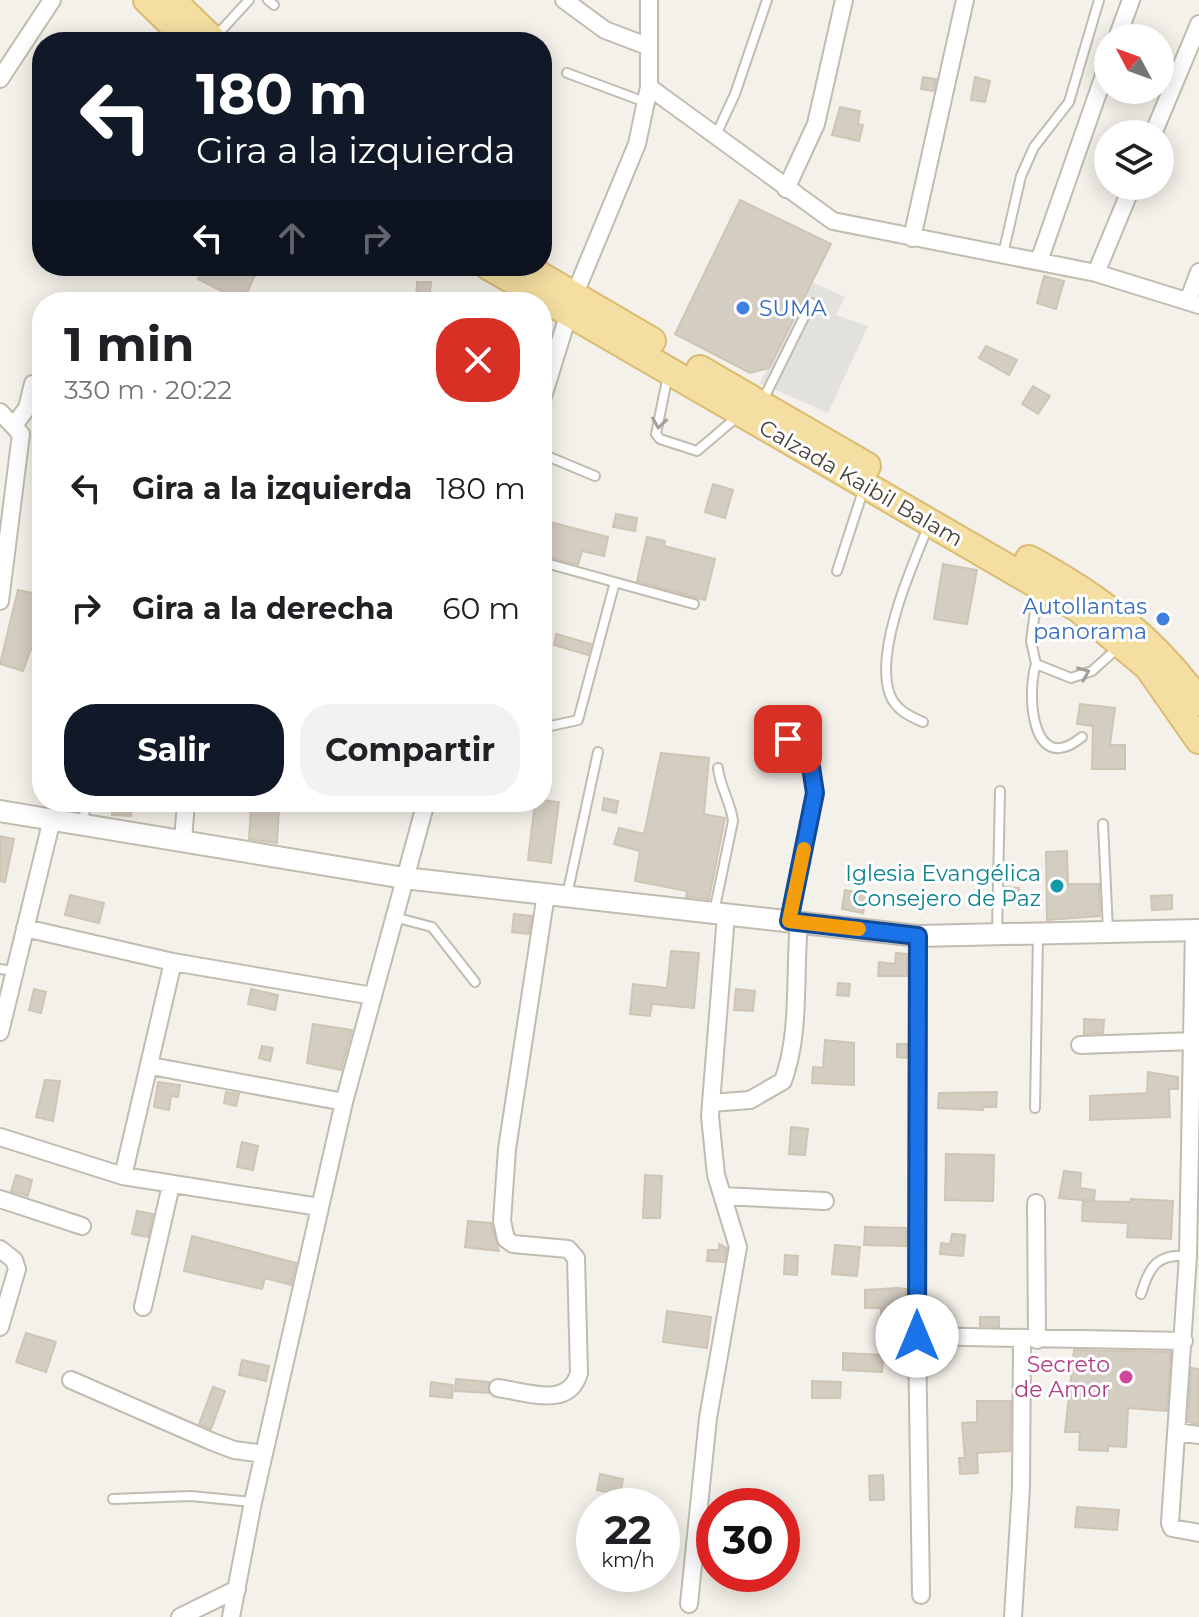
<!DOCTYPE html>
<html lang="es">
<meta charset="utf-8">
<style>
body{margin:0;font-family:Montserrat,sans-serif;background:#f2f2f2;color:#202124;height:100vh;display:flex;flex-direction:column;font-size:30px;white-space:nowrap}
*{box-sizing:border-box;margin:0}
p{font-size:26px;color:#757577}
.icon{flex:none;width:44px;height:44px;fill:none;stroke:currentColor;stroke-width:2;stroke-linecap:round;stroke-linejoin:round}
.map{position:relative;flex:1;overflow:hidden}
.side{position:absolute;left:32px;top:292px;width:520px;height:520px;display:flex;flex-direction:column;background:#fff;border-radius:32px;box-shadow:0 4px 20px #0003}
.side>*{flex:none}
.guide{position:absolute;left:32px;top:32px;width:520px;height:244px;border-radius:32px;box-shadow:0 4px 20px #0003;background:#111827;color:#fff;overflow:hidden}
.needle{width:52px;rotate:311deg}
.controls{position:absolute;left:1094px;top:24px;display:grid;gap:16px}
.controls a{display:grid;place-items:center;width:80px;height:80px;border-radius:50%;background:#fff;box-shadow:0 4px 20px #0003;font-size:40px}
.speed{position:absolute;left:576px;top:1488px;display:flex;gap:16px;font-size:40px;font-weight:700;text-align:center}
.speed>*{display:grid;place-content:center;width:104px;height:104px;border-radius:50%;background:#fff;box-shadow:0 4px 20px #0003;line-height:1}
.speed small{font-size:20px;font-weight:400}
.speed .limit{border:12px solid #d22;background:#fff;color:#111}
.pin{position:absolute;display:grid;place-items:center;width:68px;height:68px;color:#fff;margin:-34px;border-radius:16px;box-shadow:0 4px 12px #0006}
.me{position:absolute;width:88px;margin:-44px;rotate:0deg;stroke-linejoin:round;filter:drop-shadow(0 0 6px #0008)}
.turn{display:flex;align-items:center;gap:28px;height:168px;padding:0 32px;font-size:36px}
.turn .icon{width:104px;height:104px;stroke-width:2.5}
.turn b{display:block;font-size:56px;line-height:68px}
.lanes{display:flex;align-items:center;height:76px;padding:0 32px;background:#0003;justify-content:center;gap:40px;direction:ltr}
.lanes .off{opacity:.35}
.round{display:grid;place-items:center;flex:none;width:84px;height:84px;border-radius:32px;background:#f2f2f2}
.overview{display:flex;align-items:center;justify-content:space-between;height:136px;padding:0 32px}
h1{font-size:48px;font-weight:700;line-height:60px}
.primary-button{display:flex;gap:16px;margin-top:auto;padding:16px 32px}
.primary-button a{flex:1;height:92px;border-radius:32px;background:#111827;color:#fff;font-size:32px;font-weight:700;line-height:92px;text-align:center}
.primary-button a+a{background:#f2f2f2;color:#202124}
ul{padding:0;list-style:none}
li{display:flex;align-items:center;gap:24px;height:120px;padding:0 32px}
li div{flex:1}
li b{display:block;font-size:30px}
li em{font-style:normal}
.map>svg:first-child{display:block}
.parking{fill:#e3e1de}
.building{fill:#d4cdc1;stroke:#cfc5b4;stroke-width:2}
.lines{fill:none;stroke-linecap:round;stroke-linejoin:round}
.service-casing{stroke:#c1bcb0;stroke-width:12}
.minor-casing{stroke:#c1bcb0;stroke-width:20}
.tertiary-casing{stroke:#c1bcb0;stroke-width:24}
.primary-casing{stroke:#dabb72;stroke-width:30}
.service{stroke:#fff;stroke-width:8}
.minor{stroke:#fff;stroke-width:16}
.tertiary{stroke:#fff;stroke-width:20}
.primary{stroke:#f5dea1;stroke-width:26}
.oneway{stroke:#a3a09c}
.route-casing{stroke:#114b97;stroke-width:20}
.route{stroke:#1a73e8;stroke-width:14}
.slow{stroke:#f59e0b;stroke-width:14}
.shop-dot{fill:#3f7fe0;stroke:#fff;stroke-width:3}
.culture-dot{fill:#0f9aa8;stroke:#fff;stroke-width:3}
.hotel-dot{fill:#d1479c;stroke:#fff;stroke-width:3}
.labels{text-anchor:middle;dominant-baseline:central;stroke-width:6;stroke-linejoin:round;paint-order:stroke}
.shop-label{font-size:22px;fill:#366cbe;stroke:#fff;text-anchor:start}
.street-label{font-size:22px;fill:#474239;stroke:#fff}
.culture-label{font-size:22px;fill:#0d838f;stroke:#fff;text-anchor:end}
.hotel-label{font-size:22px;fill:#b23c85;stroke:#fff;text-anchor:end}
</style>
<div class="map">
<svg width="1199" height="1617" viewBox="0 0 1199 1617">
<rect width="100%" height="100%" fill="#f4f1ea"/>
<path class="parking" d="M812,282l33,15 -9,18 32,11 -40,87 -68,-30z"/>
<path class="building" d="M923,77l13,2 -2,12 -13,-2z
M975,77l15,4 -5,21 -14,-2z
M840,107l20,4 -2,13 5,1 -4,16 -27,-6z
M740,200l91,44 -62,124 -19,5 -75,-39z
M205,266h54l-16,36 -45,-23z
M1044,276l20,5 -8,28 -19,-6z
M417,282h14l-2,20h-13z
M986,346l31,14 -8,15 -30,-17z
M1033,386l17,10 -12,18 -16,-10z
M713,484l20,6 -8,28 -20,-6z
M616,514l21,4 -2,13 -22,-4z
M542,520l66,17 -4,19 -22,-5 -4,14 -36,-10z
M647,537l18,4 -1,5 51,13 -10,41 -68,-19z
M943,564l34,6 -10,54 -33,-5z
M18,590l24,5v23l-19,53 -23,-7z
M556,634l35,10 -3,11 -34,-10z
M1080,704l35,4 -5,37h15v24h-33l1,-43 -16,-2z
M661,753l48,5 -5,56 21,4 -16,81 -23,-2 1,-6 -52,-10 5,-30 -26,-7 5,-16 25,6z
M604,798l14,3 -2,12 -14,-3z
M542,800l17,2 -8,61 -23,-3 7,-58z
M112,802h20l-1,14 -19,-1z
M261,802h15v6h3l-2,35 -28,-4 2,-32h10z
M0,836l14,3 -9,43 -5,-1z
M1067,851l1,33h31l1,32 -53,4 -1,-68z
M1005,887l14,1 -2,15 -12,-2z
M845,890l22,4 -4,19 -21,-4z
M70,895l34,8 -5,20 -34,-8z
M1172,895v14l-20,1 -1,-14z
M514,914l18,2 -3,18 -17,-2z
M671,951l28,2 -5,55 -42,-4 -2,12 -20,-2 3,-30 34,4z
M896,953l11,1v22h-29l1,-14 16,2z
M838,983l12,1 -1,12 -12,-1z
M34,989l12,3 -5,21 -12,-3z
M251,989l27,6 -3,15 -27,-6z
M736,989l19,2 -2,20 -19,-1z
M1084,1019l20,1 -1,13 -19,1z
M313,1024l39,6 -11,40 -34,-7z
M825,1040l29,3v42l-42,-2 1,-16 10,1z
M897,1044h10v14l-10,-1z
M262,1046l11,2 -3,13 -11,-3z
M1148,1072l30,5v12h-9l1,28 -80,3v-24l57,-3z
M45,1080l15,1 -7,40 -17,-4z
M158,1082l22,3 -2,12 -7,-1 -2,14 -15,-3z
M226,1092l13,2 -3,12 -12,-3z
M997,1092l-1,15h-12l-1,3 -45,-2 1,-15z
M791,1127l17,2 -3,26 -16,-1z
M242,1142l16,4 -5,24 -16,-3z
M946,1154l48,1 -1,46 -48,-1z
M1064,1171l17,2 -1,15 15,2 -1,11 -35,-3z
M16,1175l16,5 -4,16 -17,-5z
M645,1175l17,1 -2,42h-17z
M1131,1199l42,2 -2,38 -44,-2 1,-14 -46,-2 1,-20 47,1z
M137,1211l16,3 -5,23 -16,-3z
M468,1221l23,2 8,28 -34,-4z
M865,1227l41,1v18l-42,-1z
M952,1234l13,1 -2,21 -23,-2 1,-11 9,1z
M192,1236l104,27 -5,22 -26,-7 -3,11 -78,-18z
M719,1244l8,4 -3,14 -17,-1 1,-11h11z
M835,1245l25,2 -3,29 -25,-2z
M785,1255l13,1 -1,19 -13,-1z
M897,1288l9,1v14h-7l1,28 -18,1 -1,-24h-16v-18z
M667,1311l44,6 -4,31 -44,-6z
M980,1317h19v10l-19,-1z
M26,1333l30,9 -10,30 -30,-10z
M1074,1350l97,2 -4,59 -39,-3 -2,39 -18,-1v5l-29,-1 1,-18h-15z
M843,1353l40,2 -1,17 -39,-2z
M242,1360l27,6 -3,15 -27,-6z
M1191,1368l8,1v55l-11,-2z
M456,1379l33,3v11l-34,-2z
M812,1381l29,1 -1,16h-28z
M431,1382l22,3 -1,13 -22,-2z
M213,1387l12,4 -14,38 -12,-5z
M977,1401h34l-1,50 -33,2 1,20 -18,1 -1,-16h6l-3,-35 15,-1z
M600,1474l23,5 -3,16 -23,-5z
M883,1475l1,25h-14l-1,-24z
M1077,1507l42,3 -2,20 -42,-3z"/>
<g class="lines">
<defs>
<path id="service" d="M268,0l6,5
M216,36l33,-36
M567,73l78,29
M715,137l20,-43 32,-94
M1003,254l18,-78 13,-29 35,-45 30,-102
M668,375l-12,59 4,5 37,12 40,-34
M763,400l48,-97
M542,454l53,22
M542,562l152,42
M837,571l27,-83
M1038,588l-7,53 5,23 35,14 21,-7 28,-25
M1036,664c-10,31 -4,114 46,73
M923,722c-14,-6 -27,-12 -33,-27 -16,-43 21,-127 38,-168
M546,727l32,-7 37,-138
M788,739l23,28 4,26 -26,128
M83,824l3,-22
M1103,824l5,106
M567,895l31,-143
M714,912l19,-91c-2,-19 -13,-33 -15,-53
M394,917l38,10 43,55
M997,932l3,-141
M0,969l14,2
M1035,1108l3,-175
M1141,1294c8,-27 16,-41 47,-38
M113,1499l78,-3 61,6"/>
<path id="minor" d="M564,0l41,30 42,16
M1117,38l14,-38
M0,79l52,-79
M649,87l184,134 263,52 103,32
M1153,134l46,-110
M786,189l30,-65 28,-124
M912,238l53,-238
M1039,261l69,-197
M1096,273l36,-87
M1188,301l11,-29
M542,400l32,-104 63,-152 12,-57v-87
M0,412l21,22 -21,167
M15,424l12,-16 6,-24 9,-1
M183,841l3,-39
M25,928l148,34 200,34
M1194,930l-6,326 -18,267 2,5 27,5
M918,936l-1,400 4,259
M0,1032l52,-213
M1080,1045l113,-4
M151,1066l193,36
M711,1103l39,-3 33,-19c18,-49 11,-107 16,-158
M0,1137l123,39 196,31
M123,1176l50,-214
M723,1196l102,5
M0,1199l82,27
M1036,1203l1,137
M0,1249l14,11 3,9 -17,58
M143,1307l28,-122
M917,1336l267,5
M71,1380l142,62 21,8 30,4
M498,1388c29,4 71,21 81,-15l-3,-115 -8,-9 -55,-5 -7,-5 -4,-18 5,-72 39,-255
M1177,1432l22,3
M689,1604l19,-186 30,-171 -22,-72 -6,-59 16,-201
M180,1617l57,-28
M231,1617l22,-115 91,-400 82,-300
M1013,1617l8,-130 1,-147"/>
<path id="tertiary" d="M0,811l404,67 514,58 281,-6"/>
<path id="primary" d="M147,0l35,34
M172,0l43,42
M488,266l591,343 69,58 51,73
M524,266l128,75
M700,369l167,97
M1029,559c68,37 125,79 170,143"/>
</defs>
<use href="#service" class="service-casing"/>
<use href="#minor" class="minor-casing"/>
<use href="#tertiary" class="tertiary-casing"/>
<use href="#primary" class="primary-casing"/>
<use href="#service" class="service"/>
<use href="#minor" class="minor"/>
<use href="#tertiary" class="tertiary"/>
<use href="#primary" class="primary"/>
</g>
<defs><path id="oneway-chevron" d="M-2-3.5L2.5 0L-2 3.5" fill="none" stroke-width="1.6" stroke-linecap="round" stroke-linejoin="round" transform="scale(2)"/></defs>
<g class="oneway">
<use href="#oneway-chevron" transform="translate(659 423) rotate(98)"/>
<use href="#oneway-chevron" transform="translate(1084 673) rotate(-23)"/>
</g>
<g class="lines">
<defs>
<path id="route" d="M788,739l23,28 4,26 -26,128 129,15 -1,400"/>
</defs>
<use href="#route" class="route-casing"/>
<use href="#route" class="route"/>
<path class="slow" d="M804,849l-15,72 70,8"/>
</g>
<g class="shop-dot">
<circle cx="743" cy="308" r="8"/>
<circle cx="1163" cy="619" r="8"/>
</g>
<circle class="culture-dot" cx="1057" cy="886" r="8"/>
<circle class="hotel-dot" cx="1126" cy="1377" r="8"/>
<g class="labels">
<g class="shop-label">
<text x="759" y="308">SUMA</text>
<text x="1147" y="606" text-anchor="end">Autollantas<tspan x="1147" dy="25">panorama</tspan></text>
</g>
<g class="street-label">
<text transform="translate(861 483) rotate(30)">Calzada Kaibil Balam</text>
</g>
<g class="culture-label">
<text x="1041" y="873">Iglesia Evangélica<tspan x="1041" dy="25">Consejero de Paz</tspan></text>
</g>
<g class="hotel-label">
<text x="1110" y="1364">Secreto<tspan x="1110" dy="25">de Amor</tspan></text>
</g>
</g>
</svg>
<div class="controls">
<a><svg class="needle" viewBox="-14 -14 28 28"><path d="M0-13l5 13h-10z" fill="#e53935"/><path d="M0 13l5-13h-10z" fill="#757577"/></svg></a>
<a><svg class="icon" aria-label="layers" viewBox="0 0 24 24"><path d="M12 4l9 5-9 5-9-5zM3 14l9 5 9-5"/></svg></a>
</div>
<div class="speed"><div>22<small>km/h</small></div><div class="limit">30</div></div>
<div class="pin" style="left:788px;top:739px;background:#d93025"><svg class="icon" aria-label="arrive" viewBox="0 0 24 24"><path d="M6 21V4h12l-3 4 3 4H6"/></svg></div>
<svg class="me" style="left:917px;top:1336px" viewBox="-20 -20 40 40"><circle r="19" fill="#fff"/><path d="M0-13L10 11 0 6-10 11z" fill="#1a73e8"/></svg>
<div class="guide">
<div class="turn"><svg class="icon" aria-label="left" viewBox="0 0 24 24"><path d="M17 20v-9H6M10 6l-5 5 5 5"/></svg><div><b>180 m</b>Gira a la izquierda</div></div>
<div class="lanes"><svg class="icon" aria-label="left" viewBox="0 0 24 24"><path d="M17 20v-9H6M10 6l-5 5 5 5"/></svg><svg class="icon off" aria-label="ahead" viewBox="0 0 24 24"><path d="M12 20V5M6 11l6-6 6 6"/></svg><svg class="icon off" aria-label="right" viewBox="0 0 24 24"><path d="M7 20v-9h11M14 6l5 5-5 5"/></svg></div>
</div>
<section class="side">
<div class="overview"><div><h1>1 min</h1><p>330 m · 20:22</p></div><a class="round" style="background:#d93025;color:#fff"><svg class="icon" aria-label="close" viewBox="0 0 24 24"><path d="M6 6l12 12M18 6L6 18"/></svg></a></div>
<ul>
<li><svg class="icon" aria-label="left" viewBox="0 0 24 24"><path d="M17 20v-9H6M10 6l-5 5 5 5"/></svg><div><b>Gira a la izquierda</b></div><em>180 m</em></li>
<li><svg class="icon" aria-label="right" viewBox="0 0 24 24"><path d="M7 20v-9h11M14 6l5 5-5 5"/></svg><div><b>Gira a la derecha</b></div><em>60 m</em></li>
</ul>
<div class="primary-button"><a>Salir</a><a>Compartir</a></div>
</section>
</div>
